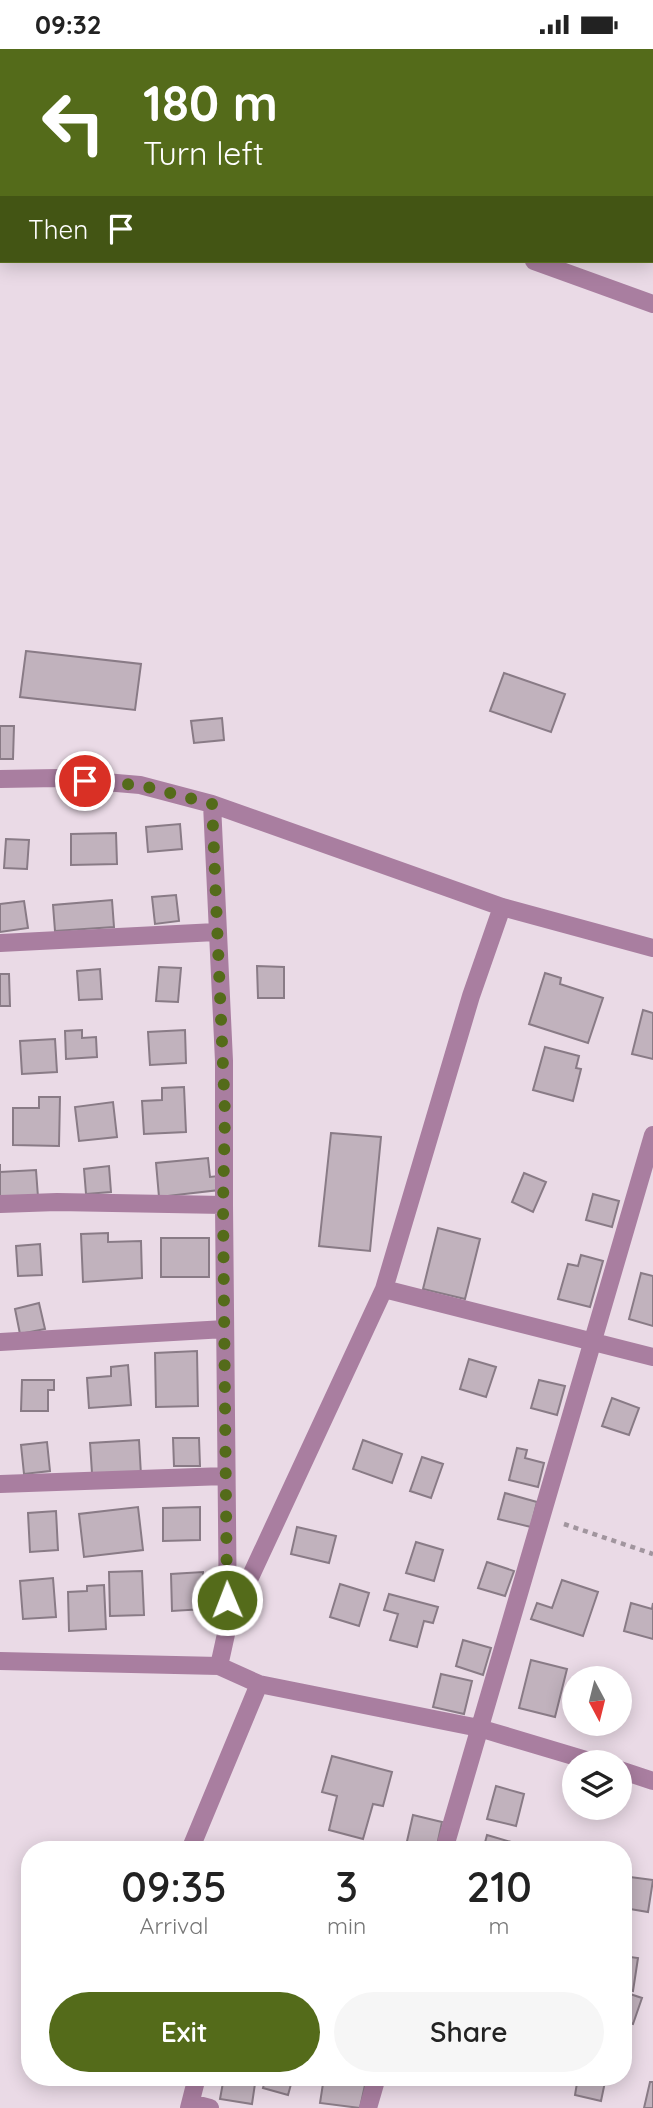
<!DOCTYPE html>
<style>
body{margin:0;font-family:Quicksand,sans-serif;background:#f6f6f6;color:#222;height:100vh;display:flex;flex-direction:column;font-size:26px;white-space:nowrap}
*{box-sizing:border-box;margin:0}
p{font-size:23px;color:#767676}
.icon{flex:none;width:38px;height:38px;fill:none;stroke:currentColor;stroke-width:2;stroke-linecap:round;stroke-linejoin:round}
.map{position:relative;flex:1;overflow:hidden}
.sheet{position:absolute;left:21px;top:1792px;width:611px;height:245px;display:flex;flex-direction:column;background:#fff;border-radius:28px;box-shadow:0 4px 18px #0003}
.sheet>*{flex:none}
.top-card{position:absolute;left:0px;top:0px;width:654px;height:214px;box-shadow:0 4px 18px #0003;background:#546b1a;color:#fff;overflow:hidden}
.needle{width:46px;rotate:173deg}
.fabs{position:absolute;left:562px;top:1617px;display:grid;gap:14px}
.fabs a{display:grid;place-items:center;width:70px;height:70px;border-radius:50%;background:#fff;box-shadow:0 4px 18px #0003;font-size:35px}
.pin{position:absolute;display:grid;place-items:center;width:60px;height:60px;color:#fff;margin:-30px;border:4px solid #fff;border-radius:50%;box-shadow:0 2px 7px #0007}
.me{position:absolute;width:77px;margin:-38px;rotate:359deg;stroke-linejoin:round;filter:drop-shadow(0 0 5px #0008)}
.turn{display:flex;align-items:center;gap:24px;height:147px;padding:0 28px;font-size:32px}
.turn .icon{width:91px;height:91px;stroke-width:2.5}
.turn b{display:block;font-size:49px;line-height:60px}
.then{display:flex;align-items:center;height:66px;padding:0 28px;background:#0003;gap:14px;font-size:26px}
.eta{display:flex;justify-content:space-evenly;align-items:center;height:119px;text-align:center}
.eta b{font-size:42px;font-weight:600;line-height:49px}
.cta{display:flex;gap:14px;margin-top:auto;padding:14px 28px}
.cta a{flex:1;height:80px;border-radius:42px;background:#546b1a;color:#fff;font-size:28px;font-weight:600;line-height:80px;text-align:center}
.cta a+a{background:#f6f6f6;color:#222}
.status{display:flex;justify-content:space-between;align-items:center;height:49px;padding:0 35px;background:#fff;direction:ltr}
.status svg{height:19px;fill:currentColor}
.map>svg:first-child{display:block}
.building{fill:#c1b2bd;stroke:#897b86;stroke-width:2}
.lines{fill:none;stroke-linecap:round;stroke-linejoin:round}
.path{stroke:#a1959e;stroke-width:4.5;stroke-dasharray:5 5;stroke-linecap:butt}
.minor{stroke:#a97ea0;stroke-width:18}
.route{stroke:#546b1a;stroke-width:12;stroke-dasharray:0 21.6}
</style>
<div class="status"><b>09:32</b><svg viewBox="0 0 49 12"><path d="M0 12V9h3v3zM5 12V6h3v6zM10 12V3h3v9zM15 12V0h3v12zM26 1h20v11H26zM47 4h2v5h-2z"/></svg></div>
<div class="map">
<svg width="653" height="2059" viewBox="0 0 653 2059">
<rect width="100%" height="100%" fill="#eadae6"/>
<path class="building" d="M26,602l115,13 -6,46 -115,-13z
M504,624l61,21 -14,38 -61,-21z
M222,669l2,22 -30,3 -3,-22z
M0,677h14l-1,33h-13z
M180,775l2,25 -34,3 -2,-25z
M116,784l1,31 -46,1v-31z
M6,790l23,1 -2,29 -23,-1z
M176,846l3,26 -24,3 -3,-27z
M112,851l2,27 -59,4 -2,-26z
M24,852l4,27 -28,4v-28z
M257,917l27,1v31h-26z
M159,918l22,1 -3,34 -22,-1z
M100,920l2,30 -23,1 -2,-29z
M545,924l16,5 -1,6 43,14 -15,45 -59,-19z
M0,925h9l1,32h-10z
M643,961l10,3v46l-21,-5z
M82,981v8l14,-1 1,20 -31,2 -1,-28z
M185,981l1,33 -36,2 -2,-33z
M55,990l2,33 -35,2 -2,-33z
M545,998l34,9 -3,12 5,1 -8,32 -40,-11z
M184,1038l2,45 -42,2 -2,-33 20,-1v-12z
M39,1048h21l-1,49 -46,-1v-37h26z
M113,1053l4,35 -38,4 -4,-34z
M331,1084l50,4 -11,114 -51,-5z
M208,1109l2,19 8,-1 1,14 -60,7 -3,-34z
M0,1115v8l36,-2 2,27 -38,2z
M109,1117l2,26 -25,2 -2,-25z
M524,1124l22,9 -13,30 -21,-10z
M593,1145l26,7 -7,26 -26,-7z
M438,1179l42,11 -15,60 -42,-10z
M108,1184v9l33,-1 1,37 -59,4 -2,-48z
M161,1189h48v39h-48z
M40,1195l2,31 -24,1 -2,-30z
M581,1206l22,6 -13,46 -32,-8 10,-35 10,2z
M641,1224l12,3v50l-24,-7z
M39,1254l6,26 -25,5 -5,-25z
M197,1302l1,55 -42,1 -1,-54z
M469,1310l27,8 -10,30 -26,-8z
M128,1316l3,40 -42,3 -2,-30 24,-2v-9z
M22,1331h32v10h-6v21h-27z
M539,1331l26,6 -8,29 -26,-7z
M612,1349l27,10 -10,27 -27,-9z
M173,1389h26l1,28h-26z
M139,1391l2,35 -49,-2 -2,-30z
M363,1391l39,14 -10,29 -39,-14z
M47,1393l3,29 -26,3 -3,-29z
M517,1399l10,2 -2,8 19,5 -6,24 -29,-7z
M422,1408l21,7 -12,34 -21,-7z
M505,1444l32,9 -6,25 -33,-8z
M138,1458l5,43 -59,7 -5,-43z
M200,1458v33l-37,1v-33z
M56,1462l2,39 -28,2 -2,-39z
M297,1478l39,9 -7,27 -38,-9z
M416,1493l27,8 -9,31 -28,-8z
M487,1513l27,9 -9,25 -27,-8z
M142,1522l2,44 -34,1 -1,-44z
M203,1523l1,37 -32,2 -1,-37z
M53,1529l3,39 -33,2 -3,-38z
M562,1531l36,12 -15,44 -52,-17 6,-16 15,5z
M340,1535l29,9 -10,33 -29,-9z
M104,1536l2,44 -37,2 -1,-39 19,-1v-5z
M389,1545l49,13 -5,16 -9,-2 -7,26 -27,-7 8,-26 -14,-4z
M631,1554l21,6 1,-6v36l-29,-8z
M463,1591l28,8 -8,27 -27,-9z
M531,1611l36,9 -12,48 -36,-9z
M441,1625l31,7 -8,33 -31,-7z
M332,1707l60,16 -9,34 -10,-2 -10,35 -34,-9 8,-34 -15,-4z
M496,1737l28,8 -8,32 -29,-7z
M413,1766l29,7 -6,28h-31z
M487,1786l24,7 -2,8h-26z
M630,1828l23,3 -5,32 -24,-4z
M623,1907l15,2 -5,33 -10,-2z
M624,1943l18,6 -9,26 -10,-3z
M224,2028h32l-4,27 -32,-5z
M266,2028h27l-5,18 -25,-7z
M324,2028l42,3 -6,28 -40,-5z
M578,2028h28l-5,24 -26,-6z
M650,2033h3v26h-9z"/>
<g class="lines">
<path class="path" d="M564,1475l89,30"/>
<path class="minor" d="M466,0l3,2
M0,45l2,1
M534,212l119,43
M0,730l58,-1 82,7 72,19 12,257v144l-167,-3 -57,2
M212,755l290,103 151,41
M0,894l216,-11
M384,1240l269,68
M0,1293l225,-13
M0,1435l225,-8
M228,1576l156,-336 87,-293 31,-89
M0,1612l219,5 40,18 220,44 114,34
M219,1617l9,-41 -4,-420
M620,1721l33,11
M190,1801l69,-166
M444,1801l209,-715
M191,2054l19,5
M189,2059l8,-31
M368,2059l9,-31"/>
</g>
<g class="lines">
<path class="route" d="M85,732l55,4 72,19 13,310 -2,91 4,395"/>
</g>
</svg>
<div class="fabs">
<a><svg class="needle" viewBox="-14 -14 28 28"><path d="M0-13l5 13h-10z" fill="#e53935"/><path d="M0 13l5-13h-10z" fill="#767676"/></svg></a>
<a><svg class="icon" aria-label="layers" viewBox="0 0 24 24"><path d="M12 4l9 5-9 5-9-5zM3 14l9 5 9-5"/></svg></a>
</div>
<div class="pin" style="left:85px;top:732px;background:#d93025"><svg class="icon" aria-label="arrive" viewBox="0 0 24 24"><path d="M6 21V4h12l-3 4 3 4H6"/></svg></div>
<svg class="me" style="left:227px;top:1551px" viewBox="-20 -20 40 40"><circle r="17" fill="#546b1a" stroke="#fff" stroke-width="3"/><path d="M0-11L8 9 0 5-8 9z" fill="#fff"/></svg>
<div class="top-card">
<div class="turn"><svg class="icon" aria-label="left" viewBox="0 0 24 24"><path d="M17 20v-9H6M10 6l-5 5 5 5"/></svg><div><b>180 m</b>Turn left</div></div>
<div class="then">Then<svg class="icon" aria-label="arrive" viewBox="0 0 24 24"><path d="M6 21V4h12l-3 4 3 4H6"/></svg></div>
</div>
<section class="sheet">
<div class="eta">
<div><b>09:35</b><p>Arrival</p></div>
<div><b>3</b><p>min</p></div>
<div><b>210</b><p>m</p></div>
</div>
<div class="cta"><a>Exit</a><a>Share</a></div>
</section>
</div>
